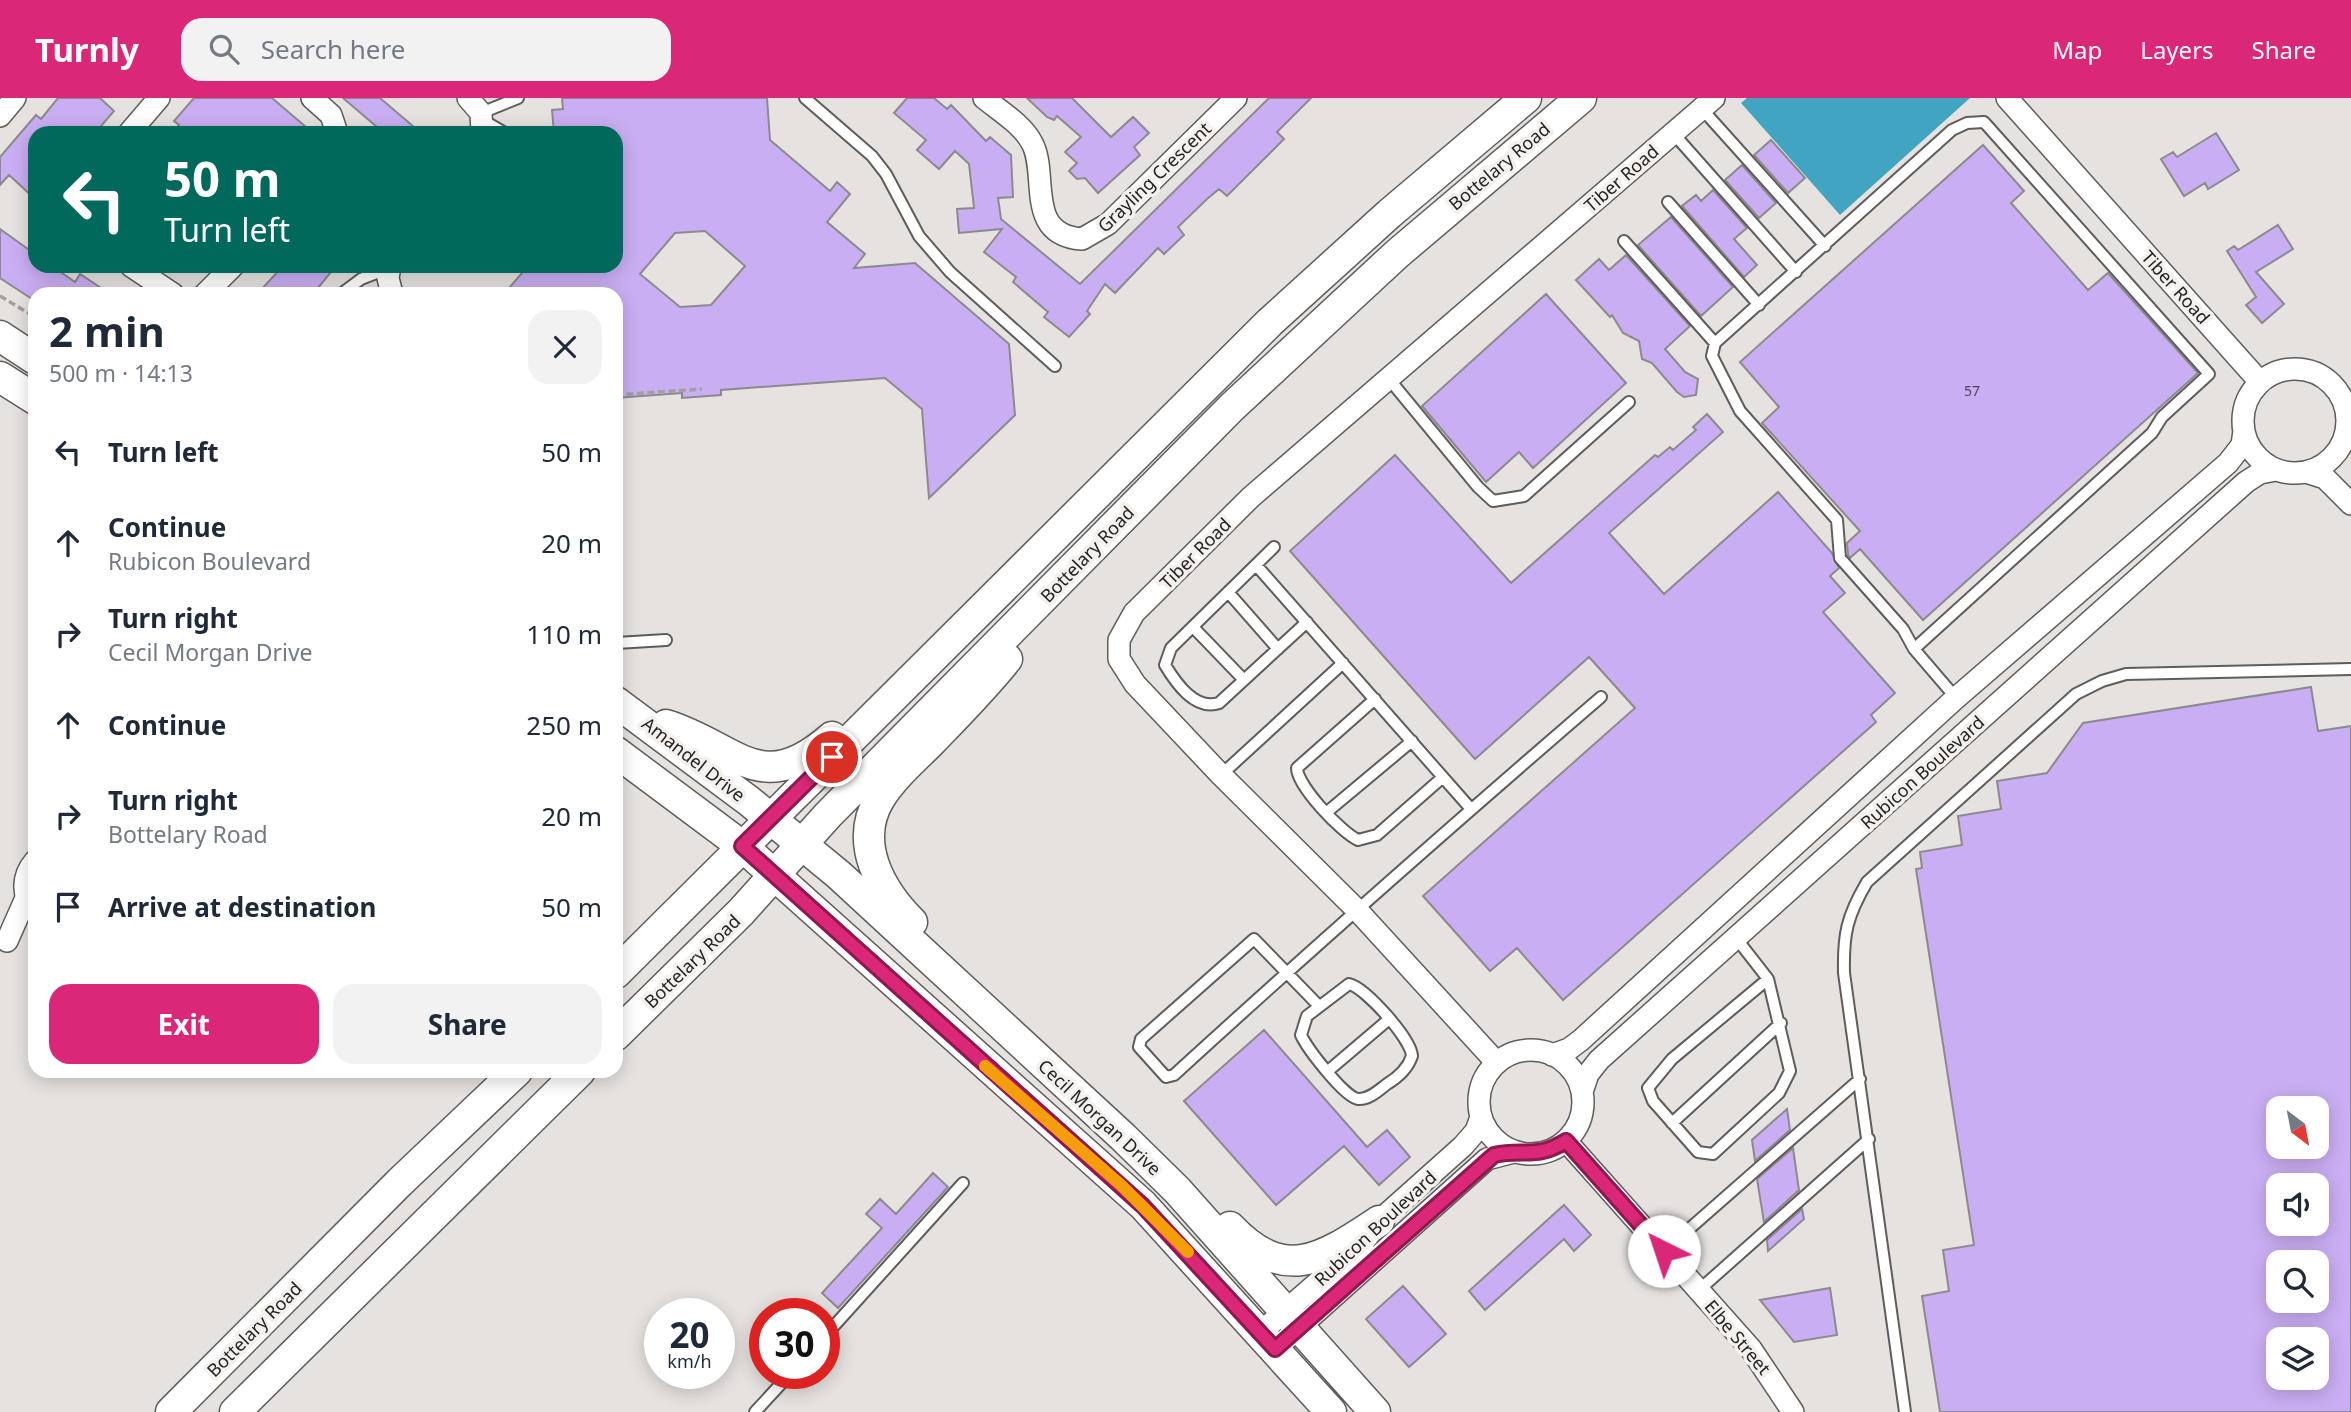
<!DOCTYPE html>
<meta charset="utf-8">
<style>
body{margin:0;font-family:"Noto Sans",sans-serif;background:#f2f2f3;color:#1f2937;height:100vh;display:flex;flex-direction:column;font-size:26px;white-space:nowrap}
*{box-sizing:border-box;margin:0}
p{font-size:23px;color:#747a83}
.icon{flex:none;width:38px;height:38px;fill:none;stroke:currentColor;stroke-width:2;stroke-linecap:round;stroke-linejoin:round}
.map{position:relative;flex:1;overflow:hidden}
.panel{position:absolute;left:28px;top:189px;width:595px;height:791px;display:flex;flex-direction:column;background:#fff;border-radius:21px;box-shadow:0 4px 18px #0003}
.panel>*{flex:none}
.hud{position:absolute;left:28px;top:28px;width:595px;height:147px;border-radius:21px;box-shadow:0 4px 18px #0003;background:#00695c;color:#fff;overflow:hidden}
.needle{width:46px;rotate:148deg}
.tools{position:absolute;left:2266px;top:998px;display:grid;gap:14px}
.tools a{display:grid;place-items:center;width:63px;height:63px;border-radius:14px;background:#fff;box-shadow:0 4px 18px #0003;font-size:35px}
.speed{position:absolute;left:644px;top:1200px;display:flex;gap:14px;font-size:35px;font-weight:700;text-align:center}
.speed>*{display:grid;place-content:center;width:91px;height:91px;border-radius:50%;background:#fff;box-shadow:0 4px 18px #0003;line-height:1}
.speed small{font-size:18px;font-weight:400}
.speed .limit{border:10px solid #d22;background:#fff;color:#111}
.pin{position:absolute;display:grid;place-items:center;width:60px;height:60px;color:#fff;margin:-30px;border:4px solid #fff;border-radius:50%;box-shadow:0 2px 7px #0007}
.me{position:absolute;width:77px;margin:-38px;rotate:319deg;stroke-linejoin:round;filter:drop-shadow(0 0 5px #0008)}
.turn{display:flex;align-items:center;gap:24px;height:147px;padding:0 21px;font-size:32px}
.turn .icon{width:91px;height:91px;stroke-width:2.5}
.turn b{display:block;font-size:49px;line-height:60px}
.round{display:grid;place-items:center;flex:none;width:74px;height:74px;border-radius:21px;background:#f2f2f3}
.headline{display:flex;align-items:center;justify-content:space-between;height:119px;padding:0 21px}
h1{font-size:42px;font-weight:700;line-height:52px}
.action{display:flex;gap:14px;margin-top:auto;padding:14px 21px}
.action a{flex:1;height:80px;border-radius:21px;background:#db2777;color:#fff;font-size:28px;font-weight:700;line-height:80px;text-align:center}
.action a+a{background:#f2f2f3;color:#1f2937}
ul{padding:0;list-style:none}
li{display:flex;align-items:center;gap:21px;height:91px;padding:0 21px}
li div{flex:1}
li b{display:block;font-size:26px}
li em{font-style:normal}
header{display:flex;align-items:center;gap:42px;box-sizing:border-box;height:98px;padding:0 35px;background:#db2777;color:#fff}
header strong{font-size:33px}
nav{display:flex;gap:38px;margin-inline-start:auto;font-size:24px}
.search{width:490px;height:63px;background:#f2f2f3;display:flex;align-items:center;gap:18px;box-sizing:border-box;padding:0 24px;border-radius:21px;color:#747a83;font-size:26px}
.map>svg:first-child{display:block}
.water{fill:#41a5c1}
.building{fill:#caaef3;stroke:#8b8a8e;stroke-width:2;fill-rule:evenodd}
.lines{fill:none;stroke-linecap:round;stroke-linejoin:round}
.lane-casing{stroke:#5f5c5a;stroke-width:14}
.street-casing{stroke:#5f5c5a;stroke-width:24}
.secondary-casing{stroke:#5f5c5a;stroke-width:33}
.path{stroke:#a3a09e;stroke-width:3.5;stroke-dasharray:7 3.5;stroke-linecap:butt}
.lane{stroke:#fff;stroke-width:10}
.street{stroke:#fff;stroke-width:21}
.secondary{stroke:#fff;stroke-width:30}
.route-casing{stroke:#8e194d;stroke-width:18}
.route{stroke:#db2777;stroke-width:12}
.slow{stroke:#f59e0b;stroke-width:12}
.labels{text-anchor:middle;dominant-baseline:central;stroke-width:7;stroke-linejoin:round;paint-order:stroke}
.number-label{font-size:14px;fill:#4e4656}
.street-label{font-size:18px;fill:#252322;stroke:#f3f0ed}
</style>
<header>
<strong>Turnly</strong>
<div class="search"><svg class="icon" aria-label="search" viewBox="0 0 24 24"><circle cx="10" cy="10" r="6"/><path d="M15 15l6 6"/></svg>Search here</div>
<nav><a>Map</a><a>Layers</a><a>Share</a></nav>
</header>
<div class="map">
<svg width="2351" height="1314" viewBox="0 0 2351 1314">
<rect width="100%" height="100%" fill="#e6e2e0"/>
<path class="water" d="M1747,0h223l-130,117 -99,-112z"/>
<path class="building" d="M58,0h42l14,13 -19,22h-60v66l-26,-24 -9,10v-28l36,-42 5,4z
M194,0h78l41,35h-141l7,-8 -5,-4z
M343,0h37l41,35h-37z
M562,0h205l3,42 60,51 7,-9 13,12 -23,28 38,32 -11,14 61,-5 94,81 6,71 -86,83 -7,-89 -37,-31 -164,12v5l-39,3v-5l-66,5v-104h-112l24,-28h88v-133h-62l-2,-23 11,-1zM705,133l40,35 -34,39 -31,2 -40,-33 35,-41z
M907,0h27l13,11 4,-4 35,36 4,-4 21,18 2,42 -15,1 3,21 79,65 189,-186h42l-34,34 7,7 -57,57 -8,-7 -12,10 -29,28 6,8 -20,19 -6,-6 -43,45 -10,-9 -18,27 3,3 -21,23 -25,-20 4,-5 -35,-30 3,-5 -32,-25 18,-23 -43,4 -2,-24 17,-1 -5,-44 -14,-13 -16,18 -22,-19 9,-10 -32,-27z
M1027,0h45l39,39 22,-20 16,16 -15,14 6,8 -42,38 -13,-15 -8,1 -8,-8 8,-8 -12,-11 16,-15 -24,-21 -3,4 -7,-3z
M2216,35l23,37 -31,19 -3,-6 -21,13 -23,-37 12,-7 4,5z
M1771,42l34,38 -17,15 -34,-38z
M1983,47l41,46 -13,12 77,87 20,-17 90,100 -275,247 -63,-71 -10,9 -2,-3 -1,-12 13,-12 -98,-108 17,-16 -39,-45z
M1742,67l34,38 -17,15 -34,-38z
M1713,92l34,38 -13,11 23,26 -13,12 -62,-71 14,-11 5,6z
M1671,119l62,70 -32,29 -63,-71z
M2278,127l15,24 -37,23 28,32 -22,19 -16,-18 10,-8 -29,-46 7,-5 4,4z
M0,131l35,25v12h17l23,16 5,-8 30,20h-75v7l-35,-23z
M1626,157l64,71 -25,23 20,23 13,7 -2,16 -12,2 -7,-5 -25,-29 -10,-4 -3,-18 -16,-8 -11,-18 -2,2 -34,-37 23,-21 10,11z
M283,168h53l-23,28h-56z
M1546,196l80,89 -93,85 -14,-16 -33,30 -64,-76z
M1707,316l16,18 -114,101 55,61 114,-102 54,61 7,15 -9,8 15,17 -22,19 72,81 -24,22 5,7 -313,278 -46,-52 -27,23 -67,-75 212,-188 -46,-51 -114,102 -185,-208 105,-96 116,128 144,-128 3,2 12,-10 3,3 23,-20 -3,-3z
M2311,589l7,44 33,-5v686h-411l-18,-116 27,-5 -6,-41 31,-5 -58,-376 6,-1 -2,-16 42,-7 -4,-29 43,-7 -4,-28 50,-8 36,-50zM2278,1010h39v38h-39zM2278,1087h39v38h-39zM2278,1164h39v38h-39zM2278,1241h39v38h-39z
M1264,932l103,117 20,-17 23,27 -31,28 -35,-39 -68,59 -92,-104z
M1787,1011l3,21 -35,31 -3,-21z
M1793,1050l6,42 -35,32 -7,-43z
M933,1075l15,14 -110,121 -16,-15 60,-65 -16,-14 14,-15 16,15z
M1564,1107l27,30 -17,16 -10,-12 -79,71 -16,-19z
M1802,1111l2,10 -36,32 -1,-11z
M1403,1188l43,48 -37,33 -43,-48z
M1830,1190l7,47 -43,7 -34,-42z"/>
<g class="lines">
<defs>
<path id="lane" d="M805,0l67,58 14,18 33,62 31,36 105,94
M1702,11l123,137
M481,15l37,-15
M481,21l24,14
M1673,35l123,139
M1668,104l91,103
M1624,143l91,102
M341,196l20,-15 28,-11
M1389,281l89,108 15,14 31,-5 105,-94
M1274,449l-103,101 -6,17c11,18 30,46 54,38l88,-81
M1256,467l215,244
M1228,494l50,57
M1193,529l51,53
M616,545l50,-3
M1914,551l238,-216 10,-16 47,-43 -225,-252 -17,1 -15,7 -237,213 -3,13 28,55 97,109 3,38 63,71 11,20 42,49
M1375,601l-78,69c0,18 45,65 61,72l19,-5 66,-58
M1221,677l122,-112
M1327,714l85,-71
M1736,840l32,41 22,92 -11,22 -66,61 -15,-2 -45,-51 -5,-13 24,-29 96,-80
M1349,886c17,4 62,55 63,72 -4,12 -15,22 -25,28 -8,6 -18,16 -29,15 -14,-2 -51,-51 -57,-64l6,-19z
M1319,908l-65,-67 -113,100 -2,8 27,30 8,-2c140,-128 283,-254 427,-378
M1328,973l60,-51
M1672,1025l109,-100
M1664,1153l196,-172
M1699,1192l170,-151
M824,1239l139,-154
M755,1314l35,-38
M1905,1314l-61,-439c-1,-39 3,-57 23,-91l209,-188 26,-13 24,-7 225,-5"/>
<path id="street" d="M312,0l19,17 6,18
M468,0l13,15 1,20
M984,0c16,13 39,27 48,45 17,31 -8,92 50,96l26,-15 128,-126
M2007,0l253,284
M0,18l15,-18
M129,35l30,-35
M131,168l42,28
M390,168l-2,12 4,16
M205,196l28,-28
M2243 323a52 52 0 1 1 104 0a52 52 0 1 1-104 0Z
M2306,374l19,6 26,26
M35,763c-13,15 -14,35 0,50
M7,843l19,-43
M1479 1004a52 52 0 1 1 104 0a52 52 0 1 1-104 0Z
M1552,957l17,-6 12,-9 375,-342 272,-235 14,-18 2,-14
M1497,965l-140,-153 -136,-135 -86,-91 -16,-25v-19l15,-27 117,-116 463,-399
M1582,994l6,-18 11,-14 647,-578 14,-9 16,-3
M1566,1043l185,208 42,63
M1260,1235l102,-89 17,-23 84,-75 13,-15 5,-14
M1275,1251l212,-190 27,-7"/>
<path id="secondary" d="M0,238l35,23
M0,279l35,22
M616,604l133,99 90,74 284,262 54,53 198,222
M666,627c71,22 94,75 166,12
M616,654l126,94 401,359 188,207
M912,824c-32,-32 -59,-80 -32,-124 13,-21 33,-38 51,-56 26,-27 52,-53 76,-83
M616,875l654,-651 119,-108 137,-116
M616,937l125,-123 87,-97 404,-408 165,-153 184,-156
M1230,1129c55,58 93,31 149,-6
M171,1314l229,-230 117,-111
M235,1314l345,-341"/>
</defs>
<use href="#lane" class="lane-casing"/>
<use href="#street" class="street-casing"/>
<use href="#secondary" class="secondary-casing"/>
<path class="path" d="M0,198l35,21
M616,297l86,-6"/>
<use href="#lane" class="lane"/>
<use href="#street" class="street"/>
<use href="#secondary" class="secondary"/>
</g>
<g class="lines">
<defs>
<path id="route" d="M832,659l-90,89 401,360 132,143 219,-194c31,-7 41,5 72,-14l98,110"/>
</defs>
<use href="#route" class="route-casing"/>
<use href="#route" class="route"/>
<path class="slow" d="M985,968l136,119 67,67"/>
</g>
<g class="labels">
<g class="number-label">
<text x="1972" y="292">57</text>
</g>
<g class="street-label">
<text transform="translate(1499 68) rotate(-40)">Bottelary Road</text>
<text transform="translate(1154 79) rotate(-44)">Grayling Crescent</text>
<text transform="translate(1621 80) rotate(-41)">Tiber Road</text>
<text transform="translate(2176 189) rotate(48)">Tiber Road</text>
<text transform="translate(1195 455) rotate(-45)">Tiber Road</text>
<text transform="translate(1087 456) rotate(-46)">Bottelary Road</text>
<text transform="translate(694 661) rotate(38)">Amandel Drive</text>
<text transform="translate(1922 674) rotate(-42)">Rubicon Boulevard</text>
<text transform="translate(692 863) rotate(-44)">Bottelary Road</text>
<text transform="translate(1100 1019) rotate(43)">Cecil Morgan Drive</text>
<text transform="translate(1375 1130) rotate(-43)">Rubicon Boulevard</text>
<text transform="translate(254 1231) rotate(-45)">Bottelary Road</text>
<text transform="translate(1738 1239) rotate(50)">Elbe Street</text>
</g>
</g>
</svg>
<div class="tools">
<a><svg class="needle" viewBox="-14 -14 28 28"><path d="M0-13l5 13h-10z" fill="#e53935"/><path d="M0 13l5-13h-10z" fill="#747a83"/></svg></a>
<a><svg class="icon" aria-label="sound" viewBox="0 0 24 24"><path d="M4 9h4l5-4v14l-5-4H4zM17 9q2 3 0 6"/></svg></a>
<a><svg class="icon" aria-label="search" viewBox="0 0 24 24"><circle cx="10" cy="10" r="6"/><path d="M15 15l6 6"/></svg></a>
<a><svg class="icon" aria-label="layers" viewBox="0 0 24 24"><path d="M12 4l9 5-9 5-9-5zM3 14l9 5 9-5"/></svg></a>
</div>
<div class="speed"><div>20<small>km/h</small></div><div class="limit">30</div></div>
<div class="pin" style="left:832px;top:659px;background:#d93025"><svg class="icon" aria-label="arrive" viewBox="0 0 24 24"><path d="M6 21V4h12l-3 4 3 4H6"/></svg></div>
<svg class="me" style="left:1664px;top:1153px" viewBox="-20 -20 40 40"><circle r="19" fill="#fff"/><path d="M0-13L10 11 0 6-10 11z" fill="#db2777"/></svg>
<div class="hud">
<div class="turn"><svg class="icon" aria-label="left" viewBox="0 0 24 24"><path d="M17 20v-9H6M10 6l-5 5 5 5"/></svg><div><b>50 m</b>Turn left</div></div>
</div>
<section class="panel">
<div class="headline"><div><h1>2 min</h1><p>500 m · 14:13</p></div><a class="round"><svg class="icon" aria-label="close" viewBox="0 0 24 24"><path d="M6 6l12 12M18 6L6 18"/></svg></a></div>
<ul>
<li><svg class="icon" aria-label="left" viewBox="0 0 24 24"><path d="M17 20v-9H6M10 6l-5 5 5 5"/></svg><div><b>Turn left</b></div><em>50 m</em></li>
<li><svg class="icon" aria-label="ahead" viewBox="0 0 24 24"><path d="M12 20V5M6 11l6-6 6 6"/></svg><div><b>Continue</b><p>Rubicon Boulevard</p></div><em>20 m</em></li>
<li><svg class="icon" aria-label="right" viewBox="0 0 24 24"><path d="M7 20v-9h11M14 6l5 5-5 5"/></svg><div><b>Turn right</b><p>Cecil Morgan Drive</p></div><em>110 m</em></li>
<li><svg class="icon" aria-label="ahead" viewBox="0 0 24 24"><path d="M12 20V5M6 11l6-6 6 6"/></svg><div><b>Continue</b></div><em>250 m</em></li>
<li><svg class="icon" aria-label="right" viewBox="0 0 24 24"><path d="M7 20v-9h11M14 6l5 5-5 5"/></svg><div><b>Turn right</b><p>Bottelary Road</p></div><em>20 m</em></li>
<li><svg class="icon" aria-label="arrive" viewBox="0 0 24 24"><path d="M6 21V4h12l-3 4 3 4H6"/></svg><div><b>Arrive at destination</b></div><em>50 m</em></li>
</ul>
<div class="action"><a>Exit</a><a>Share</a></div>
</section>
</div>
